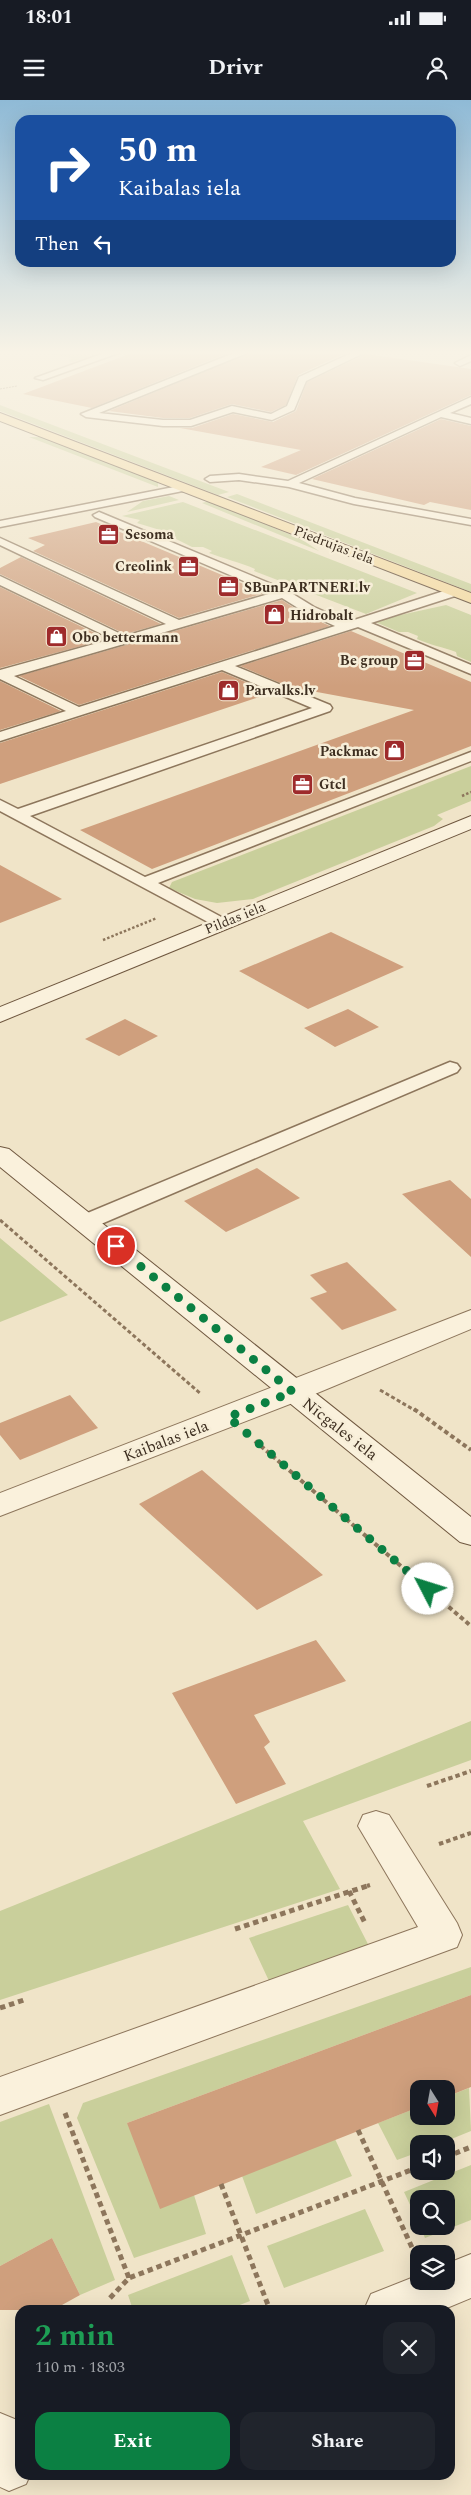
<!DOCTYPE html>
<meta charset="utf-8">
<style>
body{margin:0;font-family:Spectral,serif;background:#20242c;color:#f1f3f6;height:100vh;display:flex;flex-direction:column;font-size:19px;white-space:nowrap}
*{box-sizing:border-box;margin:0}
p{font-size:16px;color:#9ea1a6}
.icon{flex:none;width:28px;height:28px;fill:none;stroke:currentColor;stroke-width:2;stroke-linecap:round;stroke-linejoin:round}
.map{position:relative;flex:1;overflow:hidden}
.side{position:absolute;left:15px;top:2205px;width:440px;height:175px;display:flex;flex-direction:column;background:#171b24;border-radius:15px;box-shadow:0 5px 20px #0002}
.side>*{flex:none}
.hud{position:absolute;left:15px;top:15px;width:441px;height:152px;border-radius:15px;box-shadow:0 5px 20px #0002;background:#1a4fa0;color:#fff;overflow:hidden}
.needle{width:32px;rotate:169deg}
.buttons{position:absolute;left:410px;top:1980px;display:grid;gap:10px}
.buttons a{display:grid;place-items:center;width:45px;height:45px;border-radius:10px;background:#171b24;box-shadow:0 5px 20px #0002;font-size:25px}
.pin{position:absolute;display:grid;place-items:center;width:42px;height:42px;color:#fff;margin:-21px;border:2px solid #fff;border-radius:50%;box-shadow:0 1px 5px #0007}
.me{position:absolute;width:55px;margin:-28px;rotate:310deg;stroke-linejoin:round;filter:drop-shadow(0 0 4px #0008)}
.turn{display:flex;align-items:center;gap:18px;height:105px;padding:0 20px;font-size:22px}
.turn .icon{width:65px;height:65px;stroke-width:2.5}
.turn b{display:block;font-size:35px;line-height:42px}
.then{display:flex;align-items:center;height:48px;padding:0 20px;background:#0003;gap:10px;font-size:19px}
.round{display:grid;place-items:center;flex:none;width:52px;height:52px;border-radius:15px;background:#20242c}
.overview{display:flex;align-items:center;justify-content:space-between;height:85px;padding:0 20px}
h1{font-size:30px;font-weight:700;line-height:38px;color:#1e9e55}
.button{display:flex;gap:10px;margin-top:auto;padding:10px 20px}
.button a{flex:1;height:58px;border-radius:15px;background:#0b8043;color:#fff;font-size:20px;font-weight:700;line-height:58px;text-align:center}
.button a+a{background:#20242c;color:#f1f3f6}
.status{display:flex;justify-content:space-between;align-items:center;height:35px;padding:0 25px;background:#171b24;direction:ltr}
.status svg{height:14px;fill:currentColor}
header{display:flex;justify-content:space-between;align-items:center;height:65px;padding:0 20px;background:#171b24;font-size:22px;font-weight:700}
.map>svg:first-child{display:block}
.green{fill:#c9cf9b}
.building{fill:#cf9f7d}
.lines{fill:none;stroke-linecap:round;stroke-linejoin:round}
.lane-casing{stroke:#8d765c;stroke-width:3}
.street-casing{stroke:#8d765c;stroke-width:2}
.secondary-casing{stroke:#6f573f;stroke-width:2}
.primary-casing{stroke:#5b4430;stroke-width:2}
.path-far4{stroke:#8d765c;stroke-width:1;stroke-dasharray:2 1;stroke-linecap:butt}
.path-far3{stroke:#8d765c;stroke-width:2.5;stroke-dasharray:2.5 2;stroke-linecap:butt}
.path-far2{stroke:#8d765c;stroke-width:3;stroke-dasharray:4 2.5;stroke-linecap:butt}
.path-far1{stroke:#8d765c;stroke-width:4;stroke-dasharray:4.5 3;stroke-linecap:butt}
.path{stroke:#8d765c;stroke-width:5;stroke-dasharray:5.5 4;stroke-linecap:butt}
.lane{fill:#faf1dc;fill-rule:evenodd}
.street{fill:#faf1dc;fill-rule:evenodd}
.secondary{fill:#faf1dc;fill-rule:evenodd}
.primary{fill:#f3d9a0;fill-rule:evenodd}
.route{stroke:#0b8043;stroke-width:9;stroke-dasharray:0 16.2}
.labels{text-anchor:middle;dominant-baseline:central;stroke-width:5;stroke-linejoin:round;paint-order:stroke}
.far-poi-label{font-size:14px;font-weight:bold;fill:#3d2e20;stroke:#f7eed8;text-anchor:start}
.far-street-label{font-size:14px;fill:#3d2e20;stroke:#f7eed8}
.street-label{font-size:16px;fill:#3d2e20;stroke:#f7eed8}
</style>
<div class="status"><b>18:01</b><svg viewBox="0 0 49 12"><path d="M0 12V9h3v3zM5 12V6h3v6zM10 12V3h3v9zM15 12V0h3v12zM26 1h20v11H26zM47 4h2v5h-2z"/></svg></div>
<header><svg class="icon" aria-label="menu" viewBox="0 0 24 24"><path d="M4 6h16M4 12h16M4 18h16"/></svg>Drivr<svg class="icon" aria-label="person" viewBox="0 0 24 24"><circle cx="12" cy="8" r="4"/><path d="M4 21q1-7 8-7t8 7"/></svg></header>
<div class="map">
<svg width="471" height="2395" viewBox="0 0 471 2395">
<rect width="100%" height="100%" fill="#f0e4c8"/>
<path class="green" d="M32,251h32l26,5 9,-2 -27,8 -4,-1 4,-3z
M0,305l229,87 -11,3 -218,-84z
M29,337h13l116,45v5z
M237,394l234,90v8l-244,-95z
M169,396l10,4 -52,12 16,-11z
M209,401l92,38 18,12 -117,-48z
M183,402l234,91 -51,21 -112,-43 1,-2c-15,-7 -31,-10 -46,-16l3,-2 -9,-4h-11l-20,-10 1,-3 -36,-11 3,-3 -18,-4z
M446,505l25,10v47l-14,-6 -1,-4c-13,-5 -26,-7 -39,-13l1,-3 -10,-4h-9l-26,-11z
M471,666v35l-34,14 6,4 -9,7 -181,73 -36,4 -22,-4 -26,-11 3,-6z
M0,1138l68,57 -68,27z
M471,1621v39l-168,61 37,68 -340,111v-89z
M348,1805l21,41 -100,35 -20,-43z
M471,1867v28l-344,128 67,72 12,39 -72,24 -57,-140 6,-15z
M469,1988l2,43 -32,13h-20v8l-22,8 -19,-37 41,-16v9h27v-19z
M49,2004l66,176 -35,15 -28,-57 -52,28v-144z
M335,2039l17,37 -96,38 -14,-38z
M471,2065v55l-46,18 -5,-12h26v-27h-27v25l-15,-32z
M365,2109l19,42 -100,37 -17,-42z
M232,2155l18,46 -23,9h-94l-5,-15z"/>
<path class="building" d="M137,251h96l-141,57 -69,-14z
M254,251h96l-52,24 -12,30 -15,7 -39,-8 -42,14h-27l-54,-7z
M366,254l105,15v26l-175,80 -35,-8 40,-17 -121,-22h12l41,-14 40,8 23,-11 11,-29z
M441,319l30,7v84l-41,-8 -6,3 -112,-26z
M96,422l169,71 -86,25 -146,-67 12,-6 -17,-7z
M21,457l140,67 -36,10 -125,-60v-6z
M0,487l107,52 -107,29z
M282,500l23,15 25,11 -251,79 -60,-29z
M351,531l120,51v64l-319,123 -72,-39 334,-120 -124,-23 -50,-21z
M222,572l49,21 -271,91v-41z
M0,581l61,30 -61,19z
M0,765l62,34 -62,24z
M331,832l73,35 -96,42 -69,-38z
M348,909l31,18 -44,20 -31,-19z
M125,919l33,17 -39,20 -34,-17z
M257,1068l43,30 -74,34 -42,-31z
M450,1080l21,19v58l-69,-63z
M347,1162l50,48 -55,20 -32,-32 17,-6 -17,-17z
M70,1295l28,33 -78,32 -20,-25v-12z
M202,1370l121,105 -66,35 -118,-106z
M316,1540l30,41 -92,34 16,27 -6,5 22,37 -50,20 -64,-111z
M471,1895v92l-25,10v-8h-27v18l-259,102 -33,-86z
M52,2138l28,57 -27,15h-53v-44z"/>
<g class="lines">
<defs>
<path id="lane" d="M110,251h14l-81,29 -8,-2z
M239,251h13l-153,62 64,7h27l42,-14 39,8 16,-8 12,-29 57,-26h12l-62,30 -12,29 -22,10 -39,-8 -42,14h-28l-77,-9 -5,-3z
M471,255v6l-11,5 -5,-3z
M471,297v7l-21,9 21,5v6l-30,-7 -142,66 56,15 116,21v6l-117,-21 -65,-17 -50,-7 -29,2 -5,-3 5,-3 29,-2 49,7z
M184,385l4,1v4l-188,37v-6z
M99,412l189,79 26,16 34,15 102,-33h8l2,3 -2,3 -87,28 100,42v9l-113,-47 -123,39 95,39 2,3 -2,3 -300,105 115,61 326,-125v9l-313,122 69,37 3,4 -3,4 -6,1 -221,-118v-11l18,9 294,-101 -90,-38 -222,71v-9l66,-21 -66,-32v-9l112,-31 -112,-54v-9l125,60 41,-12 -166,-79v-7l179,82 93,-27 -177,-76 -2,-2zM282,498l24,15 29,13 -256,81 -65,-31z
M450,962l7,2 3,4 -3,4 -363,155 -8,1 -8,-1 -3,-5 3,-5z"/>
<path id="street" d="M471,1210v19l-168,70 -303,117v-23z
M376,1711l13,4 68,108 5,12 -5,12 -457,168v-38l418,-150 -60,-101 5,-11z
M471,2154v44l-29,12h-78l7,-16 48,-19v6h27v-17z
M0,2313l17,7 3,8v47h10l-4,9 -17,7 -9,-4z"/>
<path id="secondary" d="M471,716v13l-471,193v-15z
M0,1047l9,2 462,368v28l-11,-3 -460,-375z"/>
<path id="primary" d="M0,313l471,180v10l-471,-182z"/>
</defs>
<use href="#lane" class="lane-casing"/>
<use href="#street" class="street-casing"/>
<use href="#secondary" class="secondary-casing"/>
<use href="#primary" class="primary-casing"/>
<path class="path-far4" d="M0,289l17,-3"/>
<path class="path-far3" d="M462,696l9,-4
M103,840l54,-22"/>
<path class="path-far2" d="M0,1120l201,174
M380,1290l36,21"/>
<path class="path-far1" d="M414,1309l57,41
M255,1341l216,185
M427,1686l44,-15
M439,1744l32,-11
M367,1786l3,-1"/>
<path class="path" d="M349,1791l16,32
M235,1829l135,-44
M0,1908l24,-8
M65,2013l64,165
M358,2030l57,124
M446,2057l25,-10
M221,2084l49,126
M110,2198l19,-20 290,-111"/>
<use href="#lane" class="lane"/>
<use href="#street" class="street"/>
<use href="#secondary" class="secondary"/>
<use href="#primary" class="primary"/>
</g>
<linearGradient id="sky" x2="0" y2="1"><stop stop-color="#8fbad6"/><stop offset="0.43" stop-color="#f8f3e6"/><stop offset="1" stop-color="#f8f3e6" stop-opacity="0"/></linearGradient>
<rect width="471" height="587" fill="url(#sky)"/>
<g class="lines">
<path class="route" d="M116,1146l177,146 -65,25 200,172"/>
</g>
<defs>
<symbol id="office-square" viewBox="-11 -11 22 22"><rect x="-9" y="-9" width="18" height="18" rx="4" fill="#9e2a2b" stroke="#f7eed8"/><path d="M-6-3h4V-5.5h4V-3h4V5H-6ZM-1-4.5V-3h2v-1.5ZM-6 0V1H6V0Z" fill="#fff"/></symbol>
<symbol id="shop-square" viewBox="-11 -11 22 22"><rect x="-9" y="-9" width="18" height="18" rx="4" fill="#9e2a2b" stroke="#f7eed8"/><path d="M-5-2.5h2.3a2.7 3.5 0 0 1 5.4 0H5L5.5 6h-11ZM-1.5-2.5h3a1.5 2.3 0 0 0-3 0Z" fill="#fff"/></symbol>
</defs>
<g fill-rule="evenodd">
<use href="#office-square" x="96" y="422" width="25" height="25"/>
<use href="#office-square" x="176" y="454" width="25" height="25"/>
<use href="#office-square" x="216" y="474" width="25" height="25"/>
<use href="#shop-square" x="262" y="502" width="25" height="25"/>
<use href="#shop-square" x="44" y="524" width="25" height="25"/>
<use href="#office-square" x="402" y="548" width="25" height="25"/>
<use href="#shop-square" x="216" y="578" width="25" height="25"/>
<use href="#shop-square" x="382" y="638" width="25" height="25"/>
<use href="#office-square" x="290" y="672" width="25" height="25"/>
</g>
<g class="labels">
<g class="far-poi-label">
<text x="125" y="434">Sesoma</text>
<text x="172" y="466" text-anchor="end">Creolink</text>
<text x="244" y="487">SBunPARTNERI.lv</text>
<text x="290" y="515">Hidrobalt</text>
<text x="72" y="537">Obo bettermann</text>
<text x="398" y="560" text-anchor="end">Be group</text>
<text x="245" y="590">Parvalks.lv</text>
<text x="378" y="651" text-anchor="end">Packmac</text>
<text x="319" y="684">Gtcl</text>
</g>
<g class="far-street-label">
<text transform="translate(334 445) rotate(21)">Piedrujas iela</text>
<text transform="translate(235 818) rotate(-22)">Pildas iela</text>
</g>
<g class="street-label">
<text transform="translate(340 1329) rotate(38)">Nīcgales iela</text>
<text transform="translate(166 1341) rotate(-21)">Kaibalas iela</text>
</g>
</g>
</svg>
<div class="buttons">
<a><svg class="needle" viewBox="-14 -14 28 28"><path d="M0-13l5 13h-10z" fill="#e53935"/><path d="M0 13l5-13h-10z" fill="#9ea1a6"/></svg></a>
<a><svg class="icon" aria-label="sound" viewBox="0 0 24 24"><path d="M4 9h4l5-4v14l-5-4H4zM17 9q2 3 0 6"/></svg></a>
<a><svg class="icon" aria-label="search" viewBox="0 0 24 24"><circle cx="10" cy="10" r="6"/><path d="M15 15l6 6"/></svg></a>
<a><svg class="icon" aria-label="layers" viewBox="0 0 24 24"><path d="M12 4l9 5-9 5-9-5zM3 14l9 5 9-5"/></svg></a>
</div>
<div class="pin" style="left:116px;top:1146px;background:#d93025"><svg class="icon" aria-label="arrive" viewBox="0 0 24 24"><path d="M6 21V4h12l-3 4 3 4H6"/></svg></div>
<svg class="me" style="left:428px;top:1489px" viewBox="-20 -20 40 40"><circle r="19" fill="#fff"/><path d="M0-13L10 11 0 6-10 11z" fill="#0b8043"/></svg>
<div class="hud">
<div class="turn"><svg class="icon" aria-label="right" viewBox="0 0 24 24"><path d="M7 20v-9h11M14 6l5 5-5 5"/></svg><div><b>50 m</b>Kaibalas iela</div></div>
<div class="then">Then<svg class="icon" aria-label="left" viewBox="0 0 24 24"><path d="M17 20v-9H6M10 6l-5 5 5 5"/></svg></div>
</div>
<section class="side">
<div class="overview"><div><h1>2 min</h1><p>110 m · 18:03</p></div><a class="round"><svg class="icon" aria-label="close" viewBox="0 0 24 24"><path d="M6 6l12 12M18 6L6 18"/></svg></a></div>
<div class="button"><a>Exit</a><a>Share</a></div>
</section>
</div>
